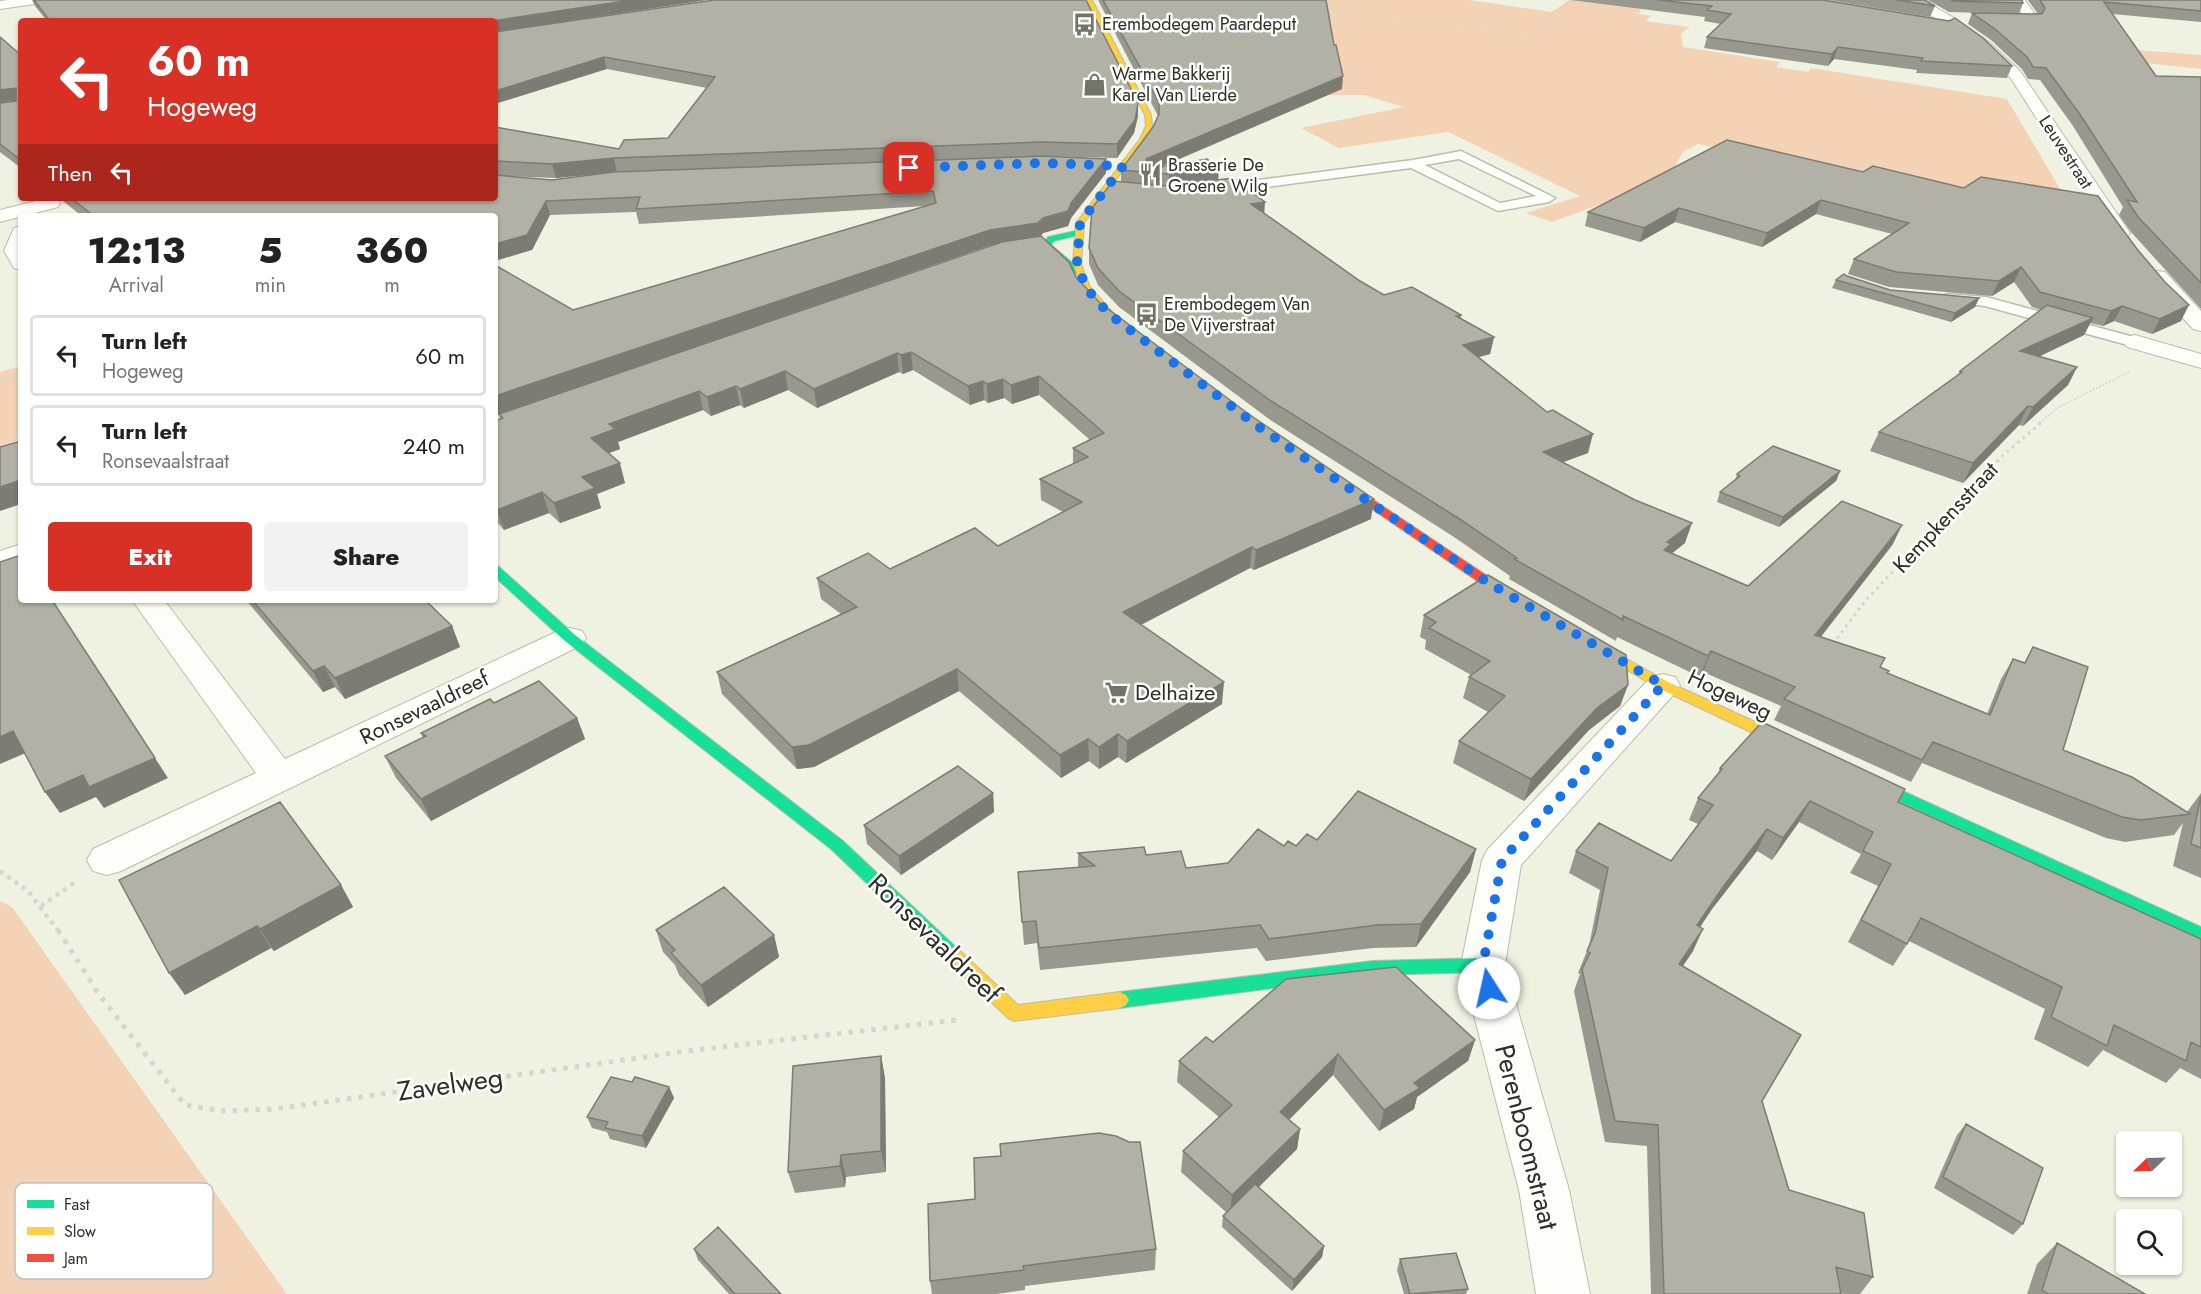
<!DOCTYPE html>
<style>
body{margin:0;font-family:Jost,sans-serif;background:#f2f2f2;color:#222;height:100vh;display:flex;flex-direction:column;font-size:22px;white-space:nowrap}
*{box-sizing:border-box;margin:0}
p{font-size:20px;color:#767676}
.icon{flex:none;width:33px;height:33px;fill:none;stroke:currentColor;stroke-width:2;stroke-linecap:round;stroke-linejoin:round}
.map{position:relative;flex:1;overflow:hidden}
.sheet{position:absolute;left:18px;top:213px;width:480px;height:390px;display:flex;flex-direction:column;background:#fff;border-radius:6px;box-shadow:0 2px 4px #0004}
.sheet>*{flex:none}
.hud{position:absolute;left:18px;top:18px;width:480px;height:183px;border-radius:6px;box-shadow:0 2px 4px #0004;background:#d93025;color:#fff;overflow:hidden}
.needle{width:39px;rotate:247deg}
.fabs{position:absolute;left:2116px;top:1131px;display:grid;gap:12px}
.fabs a{display:grid;place-items:center;width:66px;height:66px;border-radius:6px;background:#fff;box-shadow:0 2px 4px #0004;font-size:30px}
.pin{position:absolute;display:grid;place-items:center;width:51px;height:51px;color:#fff;margin:-26px;border-radius:12px;box-shadow:0 3px 9px #0006}
.me{position:absolute;width:66px;margin:-33px;rotate:350deg;stroke-linejoin:round;filter:drop-shadow(0 0 4px #0008)}
.turn{display:flex;align-items:center;gap:21px;height:126px;padding:0 30px;font-size:27px}
.turn .icon{width:78px;height:78px;stroke-width:2.5}
.turn b{display:block;font-size:42px;line-height:51px}
.then{display:flex;align-items:center;height:57px;padding:0 30px;background:#0003;gap:12px;font-size:22px}
.eta{display:flex;justify-content:space-evenly;align-items:center;height:102px;text-align:center}
.eta b{font-size:36px;font-weight:800;line-height:42px}
.button{display:flex;gap:12px;margin-top:auto;padding:12px 30px}
.button a{flex:1;height:69px;border-radius:6px;background:#d93025;color:#fff;font-size:24px;font-weight:800;line-height:69px;text-align:center}
.button a+a{background:#f2f2f2;color:#222}
ul{padding:0;list-style:none}
li{display:flex;align-items:center;gap:18px;height:81px;margin:0 12px 9px;padding:0 18px;border:3px solid #e0e0e0;border-radius:6px}
li div{flex:1}
li b{display:block;font-size:22px}
li em{font-style:normal}
.map>svg:first-child{display:block}
.green{fill:#f4d2b6}
.lines{fill:none;stroke-linecap:round;stroke-linejoin:round}
.lane-casing{stroke:#babcaf;stroke-width:3}
.street-casing{stroke:#babcaf;stroke-width:2}
.fast-casing{stroke:#babcaf;stroke-width:2}
.slow-casing{stroke:#babcaf;stroke-width:2}
.jam-casing{stroke:#babcaf;stroke-width:2}
.path-far4{stroke:#d5d5d1;stroke-width:1.5;stroke-dasharray:1.5 2;stroke-linecap:butt}
.path-far3{stroke:#d5d5d1;stroke-width:2;stroke-dasharray:1.5 2;stroke-linecap:butt}
.path-far2{stroke:#d5d5d1;stroke-width:3;stroke-dasharray:3 4;stroke-linecap:butt}
.path-far1{stroke:#d5d5d1;stroke-width:4.5;stroke-dasharray:4 5;stroke-linecap:butt}
.path{stroke:#d5d5d1;stroke-width:5;stroke-dasharray:4.5 7;stroke-linecap:butt}
.lane{fill:#fdfdfa;fill-rule:evenodd}
.street{fill:#fdfdfa;fill-rule:evenodd}
.fast{fill:#16e098;fill-rule:evenodd}
.slow{fill:#ffcf43;fill-rule:evenodd}
.jam{fill:#f24e42;fill-rule:evenodd}
.wall{fill:#99988e;fill-rule:evenodd}
.shaded-wall{fill:#7d7c74}
.building{fill:#b2b1a5;stroke:#7d7c74;stroke-width:1.5}
.route{stroke:#1a73e8;stroke-width:10;stroke-dasharray:0 18}
.labels{text-anchor:middle;dominant-baseline:central;stroke-width:5;stroke-linejoin:round;paint-order:stroke}
.far-poi-label{font-size:18px;fill:#2e3025;stroke:#fff;text-anchor:start}
.far-street-label{font-size:18px;fill:#2e3025;stroke:#fff}
.street-label{font-size:22px;fill:#2e3025;stroke:#fff}
.poi-label{font-size:22px;fill:#2e3025;stroke:#fff;text-anchor:start}
.near-street-label{font-size:27px;fill:#2e3025;stroke:#fff}
.key{fill:#fff;stroke:#c0c1be;stroke-width:1.5}
.key-label{font-size:16px;fill:#2e3025}
</style>
<div class="map">
<svg width="2201" height="1294" viewBox="0 0 2201 1294">
<rect width="100%" height="100%" fill="#eff2e1"/>
<path class="green" d="M1268,0h201l83,12 17,-12 72,9 -2,5 12,2 -6,5 44,6 -8,7 2,13 96,15 -2,5 31,5 3,-4 196,31 62,105 -197,-32 -3,3 -104,-26 -5,8 -62,-13 -15,8 -16,28 -115,42 -26,-9 54,-17 -132,-64 -109,16 -38,-20 103,-21 -40,-12h-34l-85,-18z
M2097,47l104,8v14l-94,-10z
M21,366v73l-21,7v-74z
M0,901l12,6 275,387h-287z"/>
<g class="lines">
<defs>
<path id="lane" d="M1461,151l94,47 -6,4 -51,9 -87,-43 -199,26 -6,-4 6,-4 201,-26zM1459,159l77,37 -36,7 -75,-38z
M1947,294l39,3 155,42 2,3 -8,5 -150,-41 -43,-5 -2,-3z"/>
<path id="street" d="M8,0h33l-6,4 -35,5v-8z
M1908,0h15l31,18 35,24 31,29 110,162 -3,4h-14l-103,-160 -30,-29z
M2013,0h12l14,20 -2,3 -49,-1 -2,-3 2,-3 5,-1 30,1z
M48,198l10,1 2,4 -2,4 -58,15v-12z
M21,226v44l-7,-2 -10,-17 10,-23z
M2157,271l8,1 36,39v20l-8,-2 -44,-47 -3,-5 3,-5z
M2135,335l66,19v14l-74,-21 -4,-5 4,-5z
M21,544v19l-21,7v-19z
M132,600h32l121,159 273,-128 12,-3 12,3 4,7 -4,7 -461,226 -14,4 -14,-4 -6,-11 6,-11 163,-76z
M1663,674l12,3 5,8 -5,8 -154,172 -16,100 64,225 21,104h-54l-17,-104 -58,-225 21,-105 6,-11 163,-172z"/>
<path id="fast" d="M1080,230h3v4l-29,7 -3,4 30,25 1,2 -4,3 -36,-30 6,-8z
M495,566l4,1 76,68 268,206 116,109 3,5 -3,5 -6,2 -6,-2 -116,-111 -266,-208 -70,-64z
M1861,772l340,155v15l-345,-161 -3,-4 3,-4z
M1483,958l6,2 3,5 -3,5 -6,2 -110,3 -253,33 -6,-3 -3,-5 3,-5 6,-3 253,-31z"/>
<path id="slow" d="M1086,0h6l59,115 1,11 -6,13 -62,84 -3,41 9,23 22,25 24,18v4l-3,1 -27,-19 -23,-26 -10,-26 3,-41 64,-84 6,-13 -1,-11z
M1587,637l81,45 135,62 2,4 -2,4h-10l-135,-64 -76,-44 -2,-3 2,-3z
M953,948l6,2 59,55 102,-13 6,3 3,5 -3,5 -6,3 -106,13 -6,-3 -61,-58 -3,-5 3,-5z"/>
<path id="jam" d="M1335,476l4,1 186,124 -1,3h-10l-31,-19 -152,-104 -2,-2z"/>
</defs>
<use href="#lane" class="lane-casing"/>
<use href="#street" class="street-casing"/>
<use href="#fast" class="fast-casing"/>
<use href="#slow" class="slow-casing"/>
<use href="#jam" class="jam-casing"/>
<path class="path-far4" d="M1323,9l208,26 21,-23 24,-12"/>
<path class="path-far3" d="M0,381l21,-5
M2040,423l19,-16 70,-35"/>
<path class="path-far2" d="M1833,644l33,-44 135,-143 41,-35"/>
<path class="path-far1" d="M0,871l28,20 31,41
M41,906l33,-23"/>
<path class="path" d="M58,930l40,63 87,112 39,6 51,-2 420,-59 262,-30"/>
<use href="#lane" class="lane"/>
<use href="#street" class="street"/>
<use href="#fast" class="fast"/>
<use href="#slow" class="slow"/>
<use href="#jam" class="jam"/>
</g>
<path class="wall" d="M32,0h674l-178,27 610,89 -4,17 -17,25 -75,-2 -427,16 491,1 -35,45 -3,8 -25,7 -3,4 60,66 271,216 -117,51 -4,-2 -109,57 81,79 -96,59 -8,-6 -19,12 -10,-8 -28,17 -102,-87 -145,76 -17,2 -75,-75 -5,-22 124,-58 -20,-15 -4,-21 73,-9 108,-23 65,-34 -22,-12 -1,-21 33,-15v-16l17,-8 -51,-45 -27,9 -8,-6 -16,5 -4,-3 -14,5 -57,-35 -10,4 -4,-2 -82,36 -29,-18 -44,18 -4,-3 -29,11 -8,-6 -85,32 2,7 -12,4 17,30 -28,11 4,14 -41,15 -11,-10 -45,17 -9,-10v-99l5,-2 -1,-5 498,-170 -424,66 352,-104 -286,18 -3,-12 -86,3 -18,35 -37,-34h-413l-23,-18h436v-71l124,22 49,-11 39,-50 -100,-19 -112,-48h-448l-12,-15zM611,172l-59,8 -53,-4 57,2z
M1098,0h228l16,89 -181,78 58,1 -1,12 142,101 24,14 77,20v4l33,18 -4,17 -11,3 109,96 -25,9 122,81 -14,11 77,32 145,-42 -73,93 61,30 7,7 99,40 14,-35 12,-20 11,4 9,-16 30,103 124,62 14,-19v85l-28,-12 10,-43 -9,12 -49,7 -19,-4 -184,-75 -11,19 -137,-62 7,-14 -78,-34 -3,5 -83,-40 -1,4 -107,-62 1,-3 -56,-39 -185,-118 -150,-112 -21,-22 -9,-21v-16l32,-66v-12l32,-43 5,-11z
M1570,0h252l190,66 -5,12 -91,-5 1,-3 -83,-11 -6,7 -124,-18 3,-11 14,-13 -17,-3 1,-4z
M1829,0h96l10,6 -5,11z
M1928,0h94l1,3 -4,11 -70,-2z
M2028,0h173v22l-89,-8 44,62 45,1v232l-70,-77 -12,-17 4,-8 -50,-81 -33,-46 -12,-1 -6,-10 -31,-29 -23,-16 4,-11 66,1z
M0,37l21,18v113l-21,-16z
M1727,140l454,181 -29,13 -38,-13 -11,5 -13,-3 -6,12 -45,21 38,11 -9,18 -45,41 -4,-1 -56,58 -93,-32 9,-19 79,-57 2,-4 81,-61 -9,-3 -18,-25 -22,14 -103,-9 -41,-13 6,-15 38,-25 -76,-20 -54,33 -87,-25 -35,20 -55,-16 3,-14z
M1847,276l43,14 89,8 -4,9 -24,15 -119,-34 4,-8z
M1840,471l-4,10 -57,46 -62,-25 3,-10 15,-12 2,-6z
M246,600h179l27,26 8,21 -115,52 -10,-12 -12,5z
M1424,615l204,70 -8,21 -31,24 -65,71 -71,-38 6,-22 29,-29 -25,-14 6,-21 2,-2 -46,-26 1,-9 -6,-3z
M494,703l83,15 8,21 -154,82 -35,-43 -11,-22 38,-18 -2,-5z
M1720,768l178,34 303,137v140l-21,-11 -14,15 -63,-33 -15,17 -54,-28 11,-30 -136,-68 -16,25 -45,-24 30,-56 -28,-13 11,-19 -62,-32 -27,38 -15,-9 -45,58 -12,18 -7,24 -10,15 79,135 27,89 84,87 -13,17h-15l-5,-1 1,1h-190l-4,-148 -42,-4 -31,-151 6,-17 -2,-1 11,-27 11,-56 -31,-17 7,-22 95,10 27,-37 -9,-4 9,-22 19,-22z
M993,793l1,19 -93,63 -34,-31 -3,-19z
M1317,840l159,9 -6,23 -54,75 -43,1 -107,13 -9,-13 -217,22 -3,-27 -13,2 -6,-73 60,-5v-14l68,2 40,13 42,-5 56,-17h12z
M119,880l222,5 12,22 -79,44 -3,-3 -86,47z
M656,930l118,5 5,22 -71,50 -29,-32 -4,-10 -12,-13z
M1475,1040l-7,21 -51,36 -3,12 -35,22 -46,-56 -44,45 11,9 -3,20 -39,38 66,59 -2,11 -30,34 -70,-64 1,-11 4,-3 -46,-41 2,-21 36,-34 -42,-35 2,-21 34,-19z
M881,1056l4,22 1,94 -40,5 -1,10 -50,6 -7,-21z
M632,1082l37,5 5,11 -28,50 -36,-9 -3,-7 -15,-4 -5,-11z
M1966,1124l57,100 -10,11 -79,-47 23,-53z
M975,1199l181,50 -1,21 -130,16v4l-29,4h-64l-2,-13z
M2057,1243l88,51h-118l10,-30z
M694,1249l87,45h-52l-31,-34z
M1400,1259l68,30 -2,5h-62l-7,-24z"/>
<path class="shaded-wall" d="M632,0h74l-211,32v-11h-3z
M1838,47l-4,12 -6,7 4,-12z
M604,57l3,12 -112,35v-13z
M1343,76l-1,13 -194,83 -2,-13z
M16,88l5,12 -21,3v-13z
M1138,103v13l-4,17 -17,25v-14z
M614,158l3,14 -61,6 -4,-14z
M1106,159v14l-35,45 -3,8 -25,7 -4,5 -48,7 -496,171v-20l495,-166 53,-12 28,-15z
M1219,168l-1,14 -49,7v-15z
M1821,200l-5,14 -54,33 5,-14z
M546,201l4,14 -18,35 -37,11v-17z
M1265,202l-1,15 -13,-13z
M1679,208l-4,14 -35,20 4,-14z
M2021,267l-7,15 -22,14 7,-15z
M1979,298l-4,9 -24,15 4,-9z
M2189,305l-8,16 -29,13 8,-15z
M2122,306l-8,15 -11,5 8,-15z
M2093,318l-9,17 -73,35 9,-19z
M1494,337l-4,17 -30,8 3,-17z
M911,352l2,18 -10,4 -2,-19z
M897,353l2,19 -82,36 -3,-19z
M2077,367l-9,18 -45,41 10,-19z
M785,371l3,19 -44,18 -4,-19z
M1039,376v19l-27,9 -1,-19z
M1003,379l1,19 -16,5 -1,-19z
M983,381l1,19 -14,5 -2,-19z
M736,386l4,19 -29,11 -4,-19z
M699,391l4,19 -85,32 2,7 -24,9 -5,-20 18,-14z
M2028,406l-9,19 -56,58 10,-20z
M1593,434l-5,19 -49,18 4,-19z
M620,463l5,20 -28,11 4,14 -41,15 -6,-20 28,-26z
M1840,471l-4,10 -57,46 4,-10z
M21,480v24l-21,7v-24z
M542,492l7,21 -45,17 -7,-20z
M1374,499l-3,20 -117,51 2,-20z
M1692,523l-7,20 -18,14 -10,13 10,-28z
M1902,525l-9,19 -87,112 9,-21z
M1252,547l-2,21 -127,66v-22z
M452,626l8,21 -115,52 -10,-21z
M1711,651l-8,21 -3,5 8,-21z
M324,666l11,21 -12,5 -10,-21z
M957,669l2,22 -145,76 -17,2 -5,-22z
M1224,682l-2,22 -96,59 1,-22z
M1628,685l-8,21 -31,24 -65,71 7,-22 66,-71z
M577,718l8,21 -154,82 -10,-22z
M13,731l15,21 -28,12v-27z
M1118,734v23l-19,12v-22z
M1088,739l1,22 -28,17 -1,-23z
M155,758l13,20 -64,30 -8,-11 -36,16 -15,-21 38,-17z
M993,793l1,19 -93,63 -2,-19z
M1810,801l-11,21 -27,38 11,-22z
M1767,829l-10,22 -45,58 -25,38 10,-22 26,-38z
M1476,849l-6,23 -54,75 5,-23z
M341,885l12,22 -79,44 -14,-22z
M257,926l14,22 -86,47 -16,-22z
M1703,929l-10,22 -24,35 10,-22z
M774,935l5,22 -71,50 -7,-22z
M1475,1040l-7,21 -51,36 -3,12 -35,22 5,-21 30,-27z
M1338,1054l-5,21 -57,58 4,-21z
M881,1056l4,22 1,94 -5,-21z
M669,1087l5,11 -28,50 -4,-12z
M1300,1129l-3,20 -67,67 2,-21z
M841,1155l5,22 -1,10 -5,-21z
M1324,1246l-2,11 -30,34 2,-11z"/>
<path class="building" d="M34,0h598l-140,21h-442z
M714,0h372l52,103 -3,17 -18,24 -75,-2 -428,16 -62,6 -57,-3v-34l124,22 5,-9 44,-2 47,-61 -111,-20 -109,34v-59z
M1103,0h223l8,45h2l7,31 -197,83 3,10 58,-10 12,9 -50,6 -48,-4 32,-43 6,-13v-12z
M1658,0h165l126,21 6,-3 28,20 29,28 -91,-5 2,-3 -85,-11 -6,7 -125,-17 24,-23 -24,-4 5,-4z
M1897,0h28l10,6z
M1951,0h71l1,3 -70,-2z
M2040,0h161v11l-97,-9 52,74 45,1v206l-63,-66 -11,-17 10,2 -58,-89 -33,-45 -13,-1 -6,-10 -32,-28 -23,-16 70,1 3,-6z
M0,37l21,18v105l-21,-16v-41l16,-2v-13l-16,2z
M1727,140l136,32 10,-6 91,22 17,-11 117,19 39,53 28,33 24,23 -29,14 -38,-13 -11,5 -71,-19 -19,-25 -22,14 -103,-9 -42,-13 55,-36 -88,-23 -54,33 -88,-25 -35,20 -56,-16z
M1042,156l64,3 -35,44 -3,8 -25,7 -5,5 -48,7 -495,166v-131l78,45 363,-107 -3,-12 -297,18 4,-12 -94,4 -19,34 -32,9v-28h-401l-23,-18h424v-23l57,5 62,-8z
M1233,178l32,24 -14,2 109,77 24,14 28,-8 49,28 -5,1 38,21 -31,8 84,67 6,-2 40,24 -50,18 92,48 57,23 -25,19 4,2 -7,6 84,36 94,-85 60,24 -87,110 70,23 -5,9 9,4 -2,2 103,42 23,-56 12,4 8,-16 55,20 -25,83 69,27 58,37 -49,6 -19,-3 -189,-75 -11,18 -138,-61 11,-12 -84,-36 -3,5 -85,-40v4l-109,-61 3,-1 -59,-40 -187,-117 -152,-110 -21,-23 -9,-20 3,-40 21,-27 56,5z
M1041,236l28,26 7,15 24,26 150,112 124,84 -118,51 -4,-3 -129,65 101,70 -97,59 -9,-7 -19,13 -11,-8 -28,16 -103,-86 -148,76 -17,2 -75,-75 140,-65 -40,-29 51,-25 22,16 85,-41 23,18 84,-44 -42,-23 48,-22 -15,-9 31,-15 -65,-57 -28,9 -8,-6 -16,5 -4,-3 -15,5 -57,-34 -10,3 -4,-2 -83,36 -29,-18 -45,18 -4,-3 -29,11 -8,-6 -90,33 6,5 -24,9 29,25 -38,14 13,11 -41,15 -12,-11 -45,18 -2,-3v-86l8,-3 -4,-4 503,-172z
M1844,274l3,2 43,14 89,8 -24,15 -119,-33z
M2047,305l46,13 -73,33 57,16 -44,40 -5,-1 -55,57 -94,-31 83,-60 -2,-1z
M21,441v39l-21,7v-40z
M1773,446l67,25 -57,46 -63,-25 20,-16 -3,-2z
M21,555v45h31l103,158 -66,29 -6,-12 -38,17 -32,-61 -13,6v-175z
M1488,575l138,80 2,30 -31,23 -66,71 -72,-38 46,-45 -36,-19 21,-16 -61,-33 7,-6 -12,-7z
M252,600h173l27,26 -117,52 -11,-12 -11,5z
M539,681l38,37 -156,81 -36,-43 41,-20 -5,-3 69,-34 4,4z
M1762,722l143,67 -7,13 303,137v108l-10,-5 -5,19 -72,-36 -7,21 -56,-29 11,-30 -141,-69 -14,26 -46,-24 30,-56 -28,-13 10,-19 -63,-31 -27,37 -16,-9 -44,58 -26,38 6,4 -24,35 122,71 -39,66 27,89 75,23 9,64 -37,-10 5,27h-177l-6,-169 -43,-4 -33,-152 8,-16 -3,-2 8,-18 13,-65 -32,-17 23,-28 72,38 42,-56 -15,-7 24,-29 -2,-1z
M958,766l35,27 -94,63 -35,-31z
M1358,791l118,58 -55,75 -44,1 -108,14 -9,-14 -221,23 -3,-27 -14,1 -4,-50 77,-6 -17,-13 66,-6 2,8 35,-4 5,17 42,-5 30,-34 26,17 4,-5 8,5 11,-12 10,6z
M2201,796v52l-10,-4z
M280,802l61,83 -81,44 -3,-3 -88,47 -50,-93z
M724,887l50,48 -73,50 -30,-32 4,-3 -19,-20z
M1396,967l79,73 -61,43 6,5 -36,22 -46,-56 -58,58 20,17 -68,66 -49,-44 49,-46 -53,-44 27,-24 7,5 73,-63z
M881,1056v95l-40,4 -1,11 -52,6 5,-106z
M611,1077l21,5 3,-5 34,10 -27,49 -37,-8 3,-6 -21,-5z
M1966,1124l77,44 -20,56 -80,-47z
M1099,1133l17,3 13,6h11l16,107 -133,17 1,4 -94,11 -2,-77 47,-5 -1,-41 27,-2 -1,-12z
M1255,1184l69,62 -30,34 -71,-64z
M718,1227l63,67h-46l-41,-45z
M2057,1243l88,51h-97l-6,-4z
M1456,1253l12,36 -58,5 -10,-35z"/>
<g class="lines">
<path class="route" d="M909,168l133,-5 81,3 -43,57 -3,41 9,24 23,26 150,113 228,155 176,103 -161,175 -19,105 6,23"/>
</g>
<defs>
<symbol id="bus-bare" viewBox="-9 -9 18 18"><path d="M-5-6H5V4H4V6H2V4H-2V6H-4V4H-5ZM-3.5-4V0h7V-4ZM-3.5 1.2v1.5H-2V1.2ZM2 1.2v1.5H3.5V1.2Z" fill="#727467" stroke="#fff" stroke-width="2.5" paint-order="stroke"/></symbol>
<symbol id="shop-bare" viewBox="-9 -9 18 18"><path d="M-5-2.5h2.3a2.7 3.5 0 0 1 5.4 0H5L5.5 6h-11ZM-1.5-2.5h3a1.5 2.3 0 0 0-3 0Z" fill="#727467" stroke="#fff" stroke-width="2.5" paint-order="stroke"/></symbol>
<symbol id="restaurant-bare" viewBox="-9 -9 18 18"><path d="M-5-6h1v4h1v-4h1v4h1v-4h1v5L-1.5 .5V6h-2V.5L-5-1ZM5-6V6H3V1.5H1.5Q1.5-4 5-6Z" fill="#727467" stroke="#fff" stroke-width="2.5" paint-order="stroke"/></symbol>
<symbol id="supermarket-bare" viewBox="-9 -9 18 18"><path d="M-6-5.5h2.5l.6 2H6L4.5 2H-2.5L-4.4-4H-6ZM-1.5 3.2a1.3 1.3 0 1 0 .1 0ZM3 3.2a1.3 1.3 0 1 0 .1 0Z" fill="#727467" stroke="#fff" stroke-width="2.5" paint-order="stroke"/></symbol>
</defs>
<g fill-rule="evenodd">
<use href="#bus-bare" x="1068" y="8" width="33" height="33"/>
<use href="#shop-bare" x="1078" y="68" width="33" height="33"/>
<use href="#restaurant-bare" x="1134" y="158" width="33" height="33"/>
<use href="#bus-bare" x="1130" y="298" width="33" height="33"/>
<use href="#supermarket-bare" x="1100" y="676" width="33" height="33"/>
</g>
<g class="labels">
<g class="far-poi-label">
<text x="1102" y="24">Erembodegem Paardeput</text>
<text x="1112" y="74">Warme Bakkerij<tspan x="1112" dy="21">Karel Van Lierde</tspan></text>
<text x="1168" y="165">Brasserie De<tspan x="1168" dy="21">Groene Wilg</tspan></text>
<text x="1164" y="304">Erembodegem Van<tspan x="1164" dy="21">De Vijverstraat</tspan></text>
</g>
<g class="far-street-label">
<text transform="translate(2066 152) rotate(57)">Leuvestraat</text>
</g>
<g class="street-label">
<text transform="translate(1945 517) rotate(-47)">Kempkensstraat</text>
<text transform="translate(1730 694) rotate(25)">Hogeweg</text>
<text transform="translate(424 707) rotate(-26)">Ronsevaaldreef</text>
</g>
<g class="poi-label">
<text x="1135" y="692">Delhaize</text>
</g>
<g class="near-street-label">
<text transform="translate(935 938) rotate(44)">Ronsevaaldreef</text>
<text transform="translate(450 1084) rotate(-8)">Zavelweg</text>
<text transform="translate(1527 1137) rotate(76)">Perenboomstraat</text>
</g>
</g>
<rect x="15" y="1183" width="198" height="96" rx="9" class="key"/>
<rect x="27" y="1200" width="27" height="8" fill="#16e098"/>
<rect x="27" y="1227" width="27" height="8" fill="#ffcf43"/>
<rect x="27" y="1254" width="27" height="8" fill="#f24e42"/>
<g class="key-label">
<text x="64" y="1210">Fast</text>
<text x="64" y="1237">Slow</text>
<text x="64" y="1264">Jam</text>
</g>
</svg>
<div class="fabs">
<a><svg class="needle" viewBox="-14 -14 28 28"><path d="M0-13l5 13h-10z" fill="#e53935"/><path d="M0 13l5-13h-10z" fill="#767676"/></svg></a>
<a><svg class="icon" aria-label="search" viewBox="0 0 24 24"><circle cx="10" cy="10" r="6"/><path d="M15 15l6 6"/></svg></a>
</div>
<div class="pin" style="left:909px;top:168px;background:#d93025"><svg class="icon" aria-label="arrive" viewBox="0 0 24 24"><path d="M6 21V4h12l-3 4 3 4H6"/></svg></div>
<svg class="me" style="left:1489px;top:988px" viewBox="-20 -20 40 40"><circle r="19" fill="#fff"/><path d="M0-13L10 11 0 6-10 11z" fill="#1a73e8"/></svg>
<div class="hud">
<div class="turn"><svg class="icon" aria-label="left" viewBox="0 0 24 24"><path d="M17 20v-9H6M10 6l-5 5 5 5"/></svg><div><b>60 m</b>Hogeweg</div></div>
<div class="then">Then<svg class="icon" aria-label="left" viewBox="0 0 24 24"><path d="M17 20v-9H6M10 6l-5 5 5 5"/></svg></div>
</div>
<section class="sheet">
<div class="eta">
<div><b>12:13</b><p>Arrival</p></div>
<div><b>5</b><p>min</p></div>
<div><b>360</b><p>m</p></div>
</div>
<ul>
<li><svg class="icon" aria-label="left" viewBox="0 0 24 24"><path d="M17 20v-9H6M10 6l-5 5 5 5"/></svg><div><b>Turn left</b><p>Hogeweg</p></div><em>60 m</em></li>
<li><svg class="icon" aria-label="left" viewBox="0 0 24 24"><path d="M17 20v-9H6M10 6l-5 5 5 5"/></svg><div><b>Turn left</b><p>Ronsevaalstraat</p></div><em>240 m</em></li>
</ul>
<div class="button"><a>Exit</a><a>Share</a></div>
</section>
</div>
